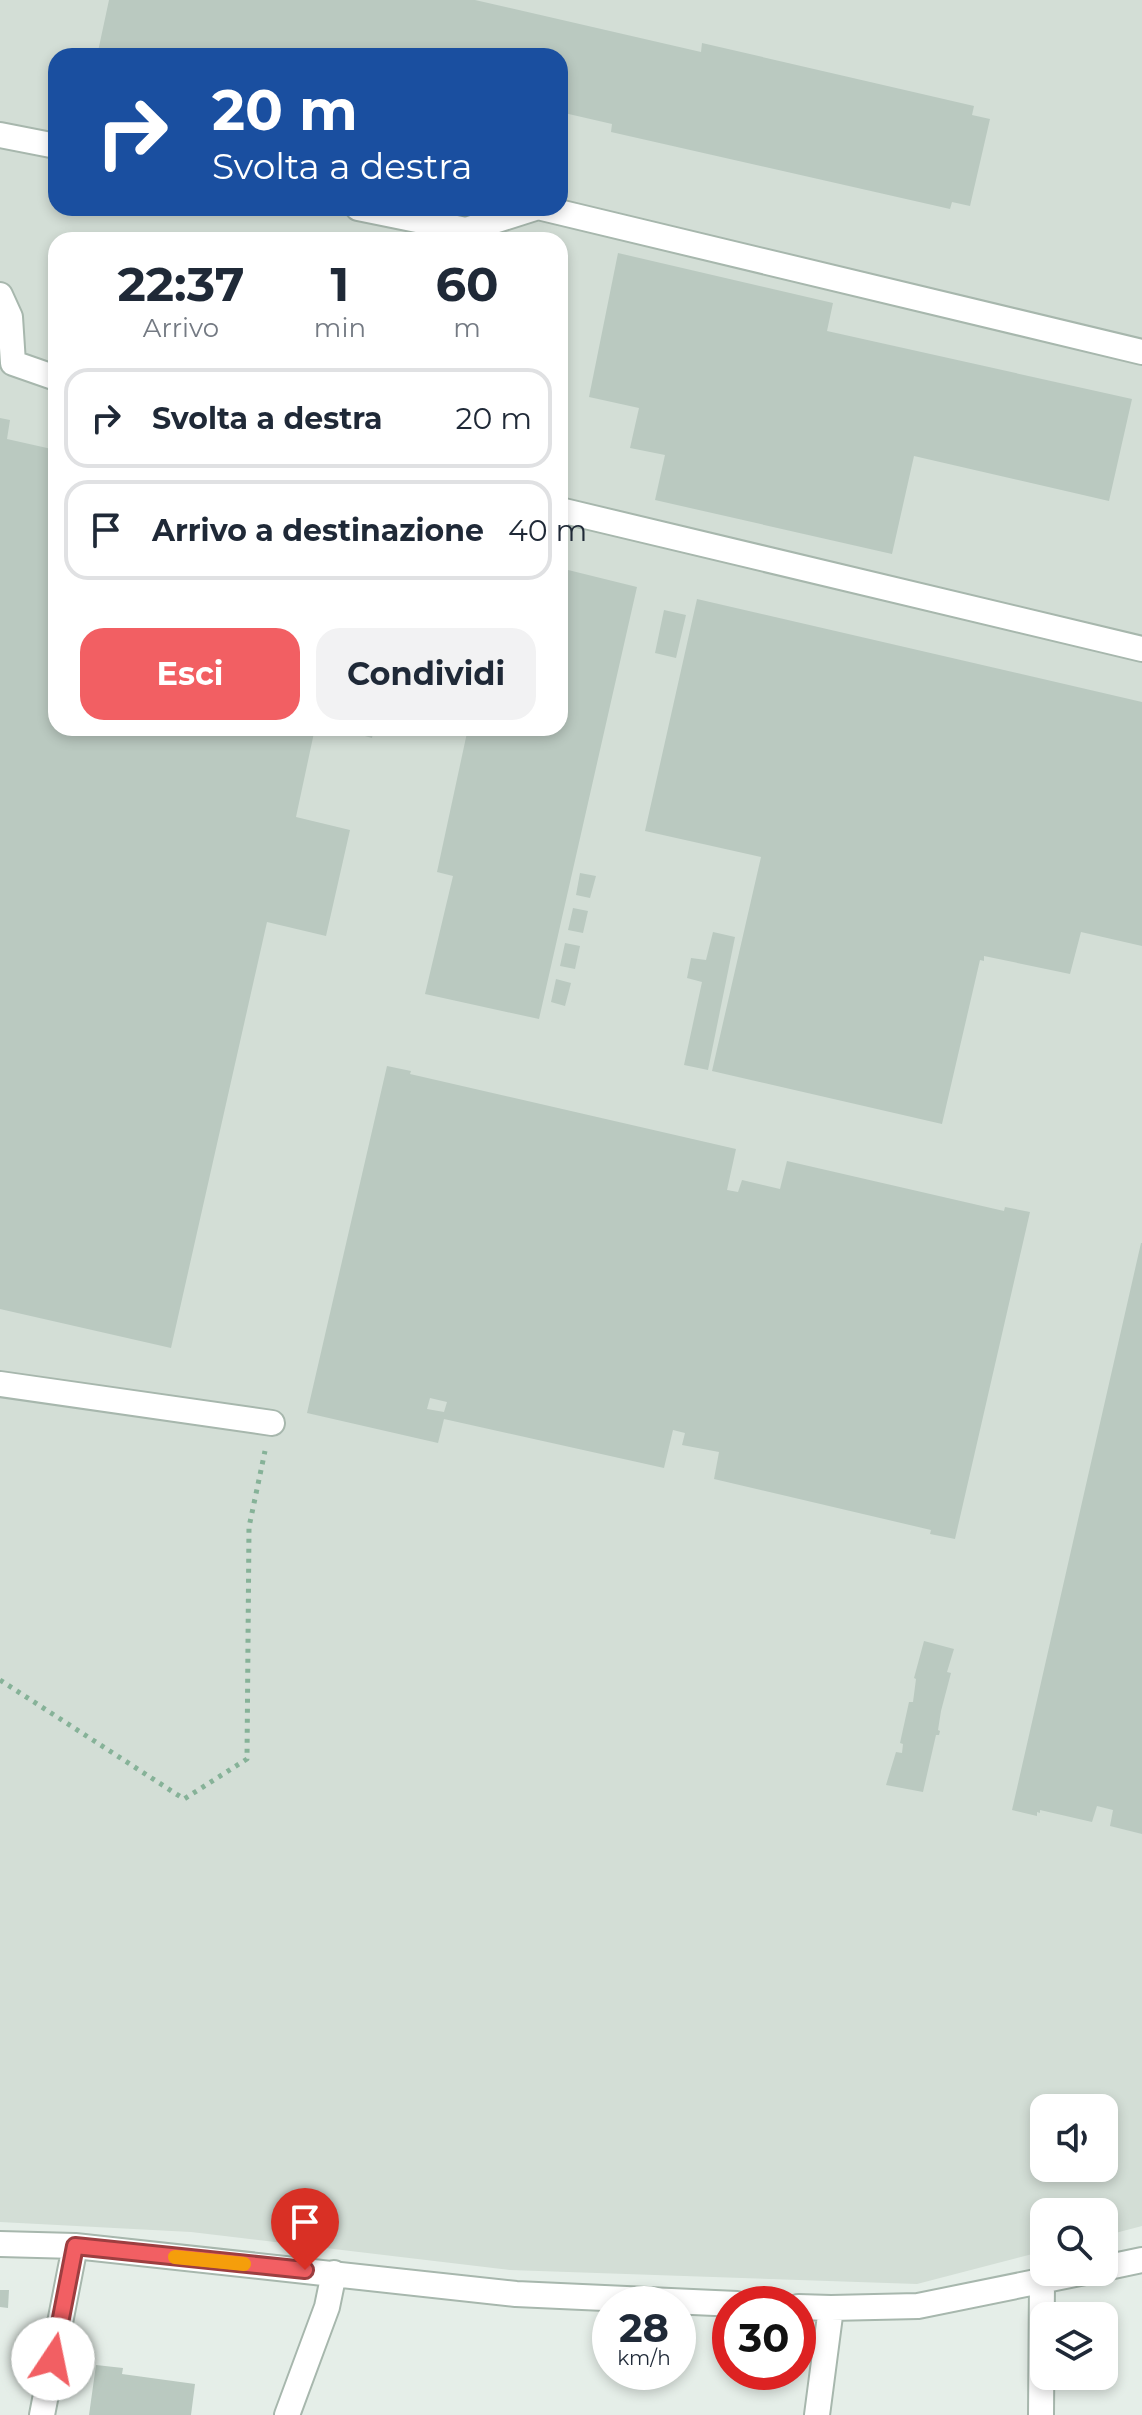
<!DOCTYPE html>
<html lang="it">
<style>
body{margin:0;font-family:Montserrat,sans-serif;background:#f2f2f3;color:#1f2937;height:100vh;display:flex;flex-direction:column;font-size:30px;white-space:nowrap}
*{box-sizing:border-box;margin:0}
p{font-size:26px;color:#747a83}
.icon{flex:none;width:44px;height:44px;fill:none;stroke:currentColor;stroke-width:2;stroke-linecap:round;stroke-linejoin:round}
.map{position:relative;flex:1;overflow:hidden}
.side{position:absolute;left:48px;top:232px;width:520px;height:504px;display:flex;flex-direction:column;background:#fff;border-radius:24px;box-shadow:0 4px 12px #0003}
.side>*{flex:none}
.guide{position:absolute;left:48px;top:48px;width:520px;height:168px;border-radius:24px;box-shadow:0 4px 12px #0003;background:#1a4fa0;color:#fff;overflow:hidden}
.buttons{position:absolute;left:1030px;top:2094px;display:grid;gap:16px}
.buttons a{display:grid;place-items:center;width:88px;height:88px;border-radius:16px;background:#fff;box-shadow:0 4px 12px #0003;font-size:40px}
.speed{position:absolute;left:592px;top:2286px;display:flex;gap:16px;font-size:40px;font-weight:700;text-align:center}
.speed>*{display:grid;place-content:center;width:104px;height:104px;border-radius:50%;background:#fff;box-shadow:0 4px 12px #0003;line-height:1}
.speed small{font-size:20px;font-weight:400}
.speed .limit{border:12px solid #d22;background:#fff;color:#111}
.pin{position:absolute;display:grid;place-items:center;width:68px;height:68px;color:#fff;margin:-82px -34px;border-radius:50% 50% 50% 0;rotate:-45deg;box-shadow:0 0 8px #0007}
.pin .icon{rotate:45deg}
.me{position:absolute;width:88px;margin:-44px;rotate:11deg;stroke-linejoin:round;filter:drop-shadow(0 0 6px #0008)}
.turn{display:flex;align-items:center;gap:28px;height:168px;padding:0 32px;font-size:36px}
.turn .icon{width:104px;height:104px;stroke-width:2.5}
.turn b{display:block;font-size:56px;line-height:68px}
.eta{display:flex;justify-content:space-evenly;align-items:center;height:136px;text-align:center}
.eta b{font-size:48px;font-weight:700;line-height:56px}
.action{display:flex;gap:16px;margin-top:auto;padding:16px 32px}
.action a{flex:1;height:92px;border-radius:24px;background:#f25f63;color:#fff;font-size:32px;font-weight:700;line-height:92px;text-align:center}
.action a+a{background:#f2f2f3;color:#1f2937}
ul{padding:0;list-style:none}
li{display:flex;align-items:center;gap:24px;height:100px;margin:0 16px 12px;padding:0 16px;border:4px solid #e0e1e3;border-radius:24px}
li div{flex:1}
li b{display:block;font-size:30px}
li em{font-style:normal}
.map>svg:first-child{display:block}
.built{fill:#d3ded6;fill-rule:evenodd}
.building{fill:#bac9c0;fill-rule:evenodd}
.lines{fill:none;stroke-linecap:round;stroke-linejoin:round}
.minor-casing{stroke:#a7b7ad;stroke-width:28}
.path{stroke:#86b298;stroke-width:5;stroke-dasharray:4 6;stroke-linecap:butt}
.minor{stroke:#fff;stroke-width:24}
.route-casing{stroke:#9d3e40;stroke-width:20}
.route{stroke:#f25f63;stroke-width:14}
.slow{stroke:#f59e0b;stroke-width:14}
</style>
<div class="map">
<svg width="1142" height="2415" viewBox="0 0 1142 2415">
<rect width="100%" height="100%" fill="#e5eee8"/>
<path class="built" d="M0,0h1142v2226l-38,10v-24h-60v39l-127,33 -407,-14 -319,-38 -191,-10zM56,56h504v152h-504zM56,240h504v488h-504zM1044,2108h60v60h-60z"/>
<path class="building" d="M109,0h366l226,52 1,-9 272,63 -2,9 18,4 -20,87 -18,-4 -2,7 -339,-77 1,-8 -52,-12v-56h-463z
M618,253l215,50 -6,28 305,68 -23,102 -195,-45 -22,98 -237,-54 10,-45 -35,-7 9,-40 -50,-11z
M0,418l10,2 -3,19 49,11v278h259l-19,89 54,13 -24,106 -59,-14 -96,426 -171,-39z
M560,568l77,19 -98,432 -114,-25 28,-118 -16,-4 31,-144 19,3v-3h73z
M697,599l445,103v244l-61,-14 -11,42 -86,-18v5l-4,-1 -38,164 -230,-53 49,-214 -116,-26z
M664,610l22,5 -10,43 -21,-5z
M336,728h38l-2,10z
M580,873l16,3 -6,22 -14,-3z
M573,908l15,3 -5,22 -15,-3z
M713,932l22,5 -27,133 -24,-5 18,-83 -15,-4 4,-20 15,2z
M565,943l15,3 -5,23 -15,-3z
M556,979l15,4 -6,23 -14,-4z
M387,1066l24,5 -1,3 326,75 -9,41 11,2 4,-12 38,9 7,-28 217,50 1,-4 25,5 -75,327 -25,-5 1,-4 -217,-51 5,-27 -37,-7 3,-12 -12,-3 -9,38 -220,-49 -6,24 -131,-30zM430,1398l17,4 -3,10 -17,-3z
M1141,1243h1v591l-32,-8 3,-16 -16,-4 -5,16 -52,-12v3l-3,-1v4l-25,-6z
M924,1641l30,8 -7,23 4,1 -10,38 -3,19 2,1 -1,4h-3l-13,57 -37,-7 10,-33 6,1 1,-9 -3,-1 9,-41h4l3,-23 -2,-1z
M0,2290h9l-1,18 -8,-1z
M96,2365l27,3 -1,6 73,10 -4,31h-102z"/>
<g class="lines">
<defs>
<path id="minor" d="M0,135l56,11
M358,208l108,22 69,-22
M542,208l600,144
M0,295l10,22 3,46 43,15
M560,510l582,139
M0,1384l272,39
M0,2244l75,2 441,48 221,10
M1104,2268l38,-8
M798,2307l33,1 87,-2 167,-34
M42,2415l33,-169
M287,2415l40,-108 7,-34
M817,2415l14,-107
M1041,2415l1,-134"/>
</defs>
<use href="#minor" class="minor-casing"/>
<path class="path" d="M0,1680l184,119 63,-40 2,-232 16,-76"/>
<use href="#minor" class="minor"/>
</g>
<g class="lines">
<defs>
<path id="route" d="M53,2359l22,-113 230,24"/>
</defs>
<use href="#route" class="route-casing"/>
<use href="#route" class="route"/>
<path class="slow" d="M175,2257l69,7"/>
</g>
</svg>
<div class="buttons">
<a><svg class="icon" aria-label="sound" viewBox="0 0 24 24"><path d="M4 9h4l5-4v14l-5-4H4zM17 9q2 3 0 6"/></svg></a>
<a><svg class="icon" aria-label="search" viewBox="0 0 24 24"><circle cx="10" cy="10" r="6"/><path d="M15 15l6 6"/></svg></a>
<a><svg class="icon" aria-label="layers" viewBox="0 0 24 24"><path d="M12 4l9 5-9 5-9-5zM3 14l9 5 9-5"/></svg></a>
</div>
<div class="speed"><div>28<small>km/h</small></div><div class="limit">30</div></div>
<div class="pin" style="left:305px;top:2270px;background:#d93025"><svg class="icon" aria-label="arrive" viewBox="0 0 24 24"><path d="M6 21V4h12l-3 4 3 4H6"/></svg></div>
<svg class="me" style="left:53px;top:2359px" viewBox="-20 -20 40 40"><circle r="19" fill="#fff"/><path d="M0-13L10 11 0 6-10 11z" fill="#f25f63"/></svg>
<div class="guide">
<div class="turn"><svg class="icon" aria-label="right" viewBox="0 0 24 24"><path d="M7 20v-9h11M14 6l5 5-5 5"/></svg><div><b>20 m</b>Svolta a destra</div></div>
</div>
<section class="side">
<div class="eta">
<div><b>22:37</b><p>Arrivo</p></div>
<div><b>1</b><p>min</p></div>
<div><b>60</b><p>m</p></div>
</div>
<ul>
<li><svg class="icon" aria-label="right" viewBox="0 0 24 24"><path d="M7 20v-9h11M14 6l5 5-5 5"/></svg><div><b>Svolta a destra</b></div><em>20 m</em></li>
<li><svg class="icon" aria-label="arrive" viewBox="0 0 24 24"><path d="M6 21V4h12l-3 4 3 4H6"/></svg><div><b>Arrivo a destinazione</b></div><em>40 m</em></li>
</ul>
<div class="action"><a>Esci</a><a>Condividi</a></div>
</section>
</div>
